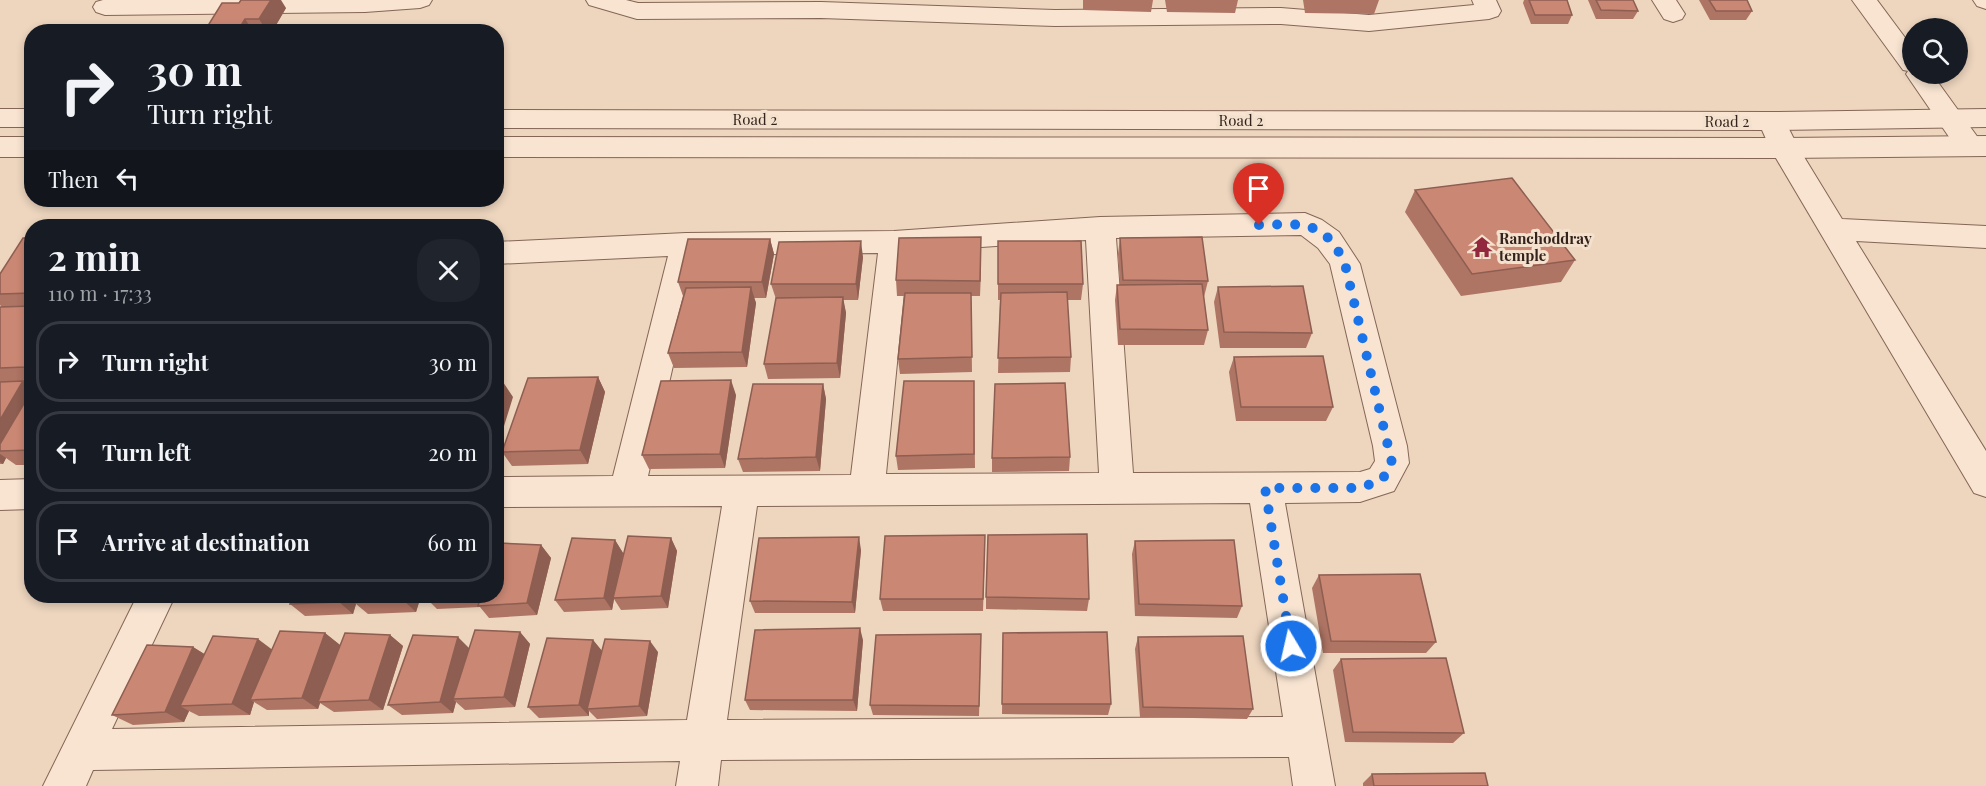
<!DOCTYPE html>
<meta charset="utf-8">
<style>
body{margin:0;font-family:"Playfair Display",serif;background:#20242c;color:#f1f3f6;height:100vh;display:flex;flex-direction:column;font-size:22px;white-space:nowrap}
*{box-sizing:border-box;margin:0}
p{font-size:20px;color:#9ea1a6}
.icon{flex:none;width:33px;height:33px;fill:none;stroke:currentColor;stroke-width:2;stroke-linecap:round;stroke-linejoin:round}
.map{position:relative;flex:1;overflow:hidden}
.drawer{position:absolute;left:24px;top:219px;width:480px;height:384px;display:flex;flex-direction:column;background:#171b24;border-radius:24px;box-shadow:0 3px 9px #0003}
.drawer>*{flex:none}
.banner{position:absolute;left:24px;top:24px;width:480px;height:183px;border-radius:24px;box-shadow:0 3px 9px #0003;background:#171b24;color:#f1f3f6;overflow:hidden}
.buttons{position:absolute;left:1902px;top:18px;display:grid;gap:12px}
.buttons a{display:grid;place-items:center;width:66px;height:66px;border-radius:50%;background:#171b24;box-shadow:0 3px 9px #0003;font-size:30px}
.pin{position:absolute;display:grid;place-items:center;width:51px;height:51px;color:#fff;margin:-62px -26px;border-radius:50% 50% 50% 0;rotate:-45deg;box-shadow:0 0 6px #0007}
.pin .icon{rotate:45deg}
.me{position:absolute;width:66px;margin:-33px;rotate:351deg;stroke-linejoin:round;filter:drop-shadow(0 0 4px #0008)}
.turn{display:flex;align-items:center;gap:21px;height:126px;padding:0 24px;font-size:27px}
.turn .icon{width:78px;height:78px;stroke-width:2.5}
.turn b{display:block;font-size:42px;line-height:51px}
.then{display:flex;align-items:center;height:57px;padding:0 24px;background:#0003;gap:12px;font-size:22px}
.round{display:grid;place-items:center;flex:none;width:63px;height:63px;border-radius:24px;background:#20242c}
.overview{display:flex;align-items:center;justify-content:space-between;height:102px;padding:0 24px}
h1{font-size:36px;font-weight:700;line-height:45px}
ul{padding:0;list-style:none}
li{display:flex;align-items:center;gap:18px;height:81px;margin:0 12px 9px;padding:0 12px;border:3px solid #363941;border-radius:24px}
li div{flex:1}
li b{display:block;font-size:22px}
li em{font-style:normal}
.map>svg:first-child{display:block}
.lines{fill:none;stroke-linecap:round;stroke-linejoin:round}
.minor-casing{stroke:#846657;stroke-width:2}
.tertiary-casing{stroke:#846657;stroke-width:2}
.minor{fill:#f8e4d1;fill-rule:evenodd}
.tertiary{fill:#f8e4d1;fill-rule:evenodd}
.wall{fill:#ae7464}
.shaded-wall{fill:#8d5e51}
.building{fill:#ca8774;stroke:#8d5e51;stroke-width:1.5}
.route{stroke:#1a73e8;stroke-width:10;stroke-dasharray:0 18}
.labels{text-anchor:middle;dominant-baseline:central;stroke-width:6;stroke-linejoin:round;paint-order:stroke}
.street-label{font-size:15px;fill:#34231c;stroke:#f4e1cd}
.poi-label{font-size:15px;font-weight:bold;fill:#34231c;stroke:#f4e1cd;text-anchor:start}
</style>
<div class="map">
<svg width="1986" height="786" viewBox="0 0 1986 786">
<rect width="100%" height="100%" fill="#edd5be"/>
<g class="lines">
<defs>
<path id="minor" d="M103,0h329l-3,5 -9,3 -55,4 -260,3 -9,-3 -3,-5 3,-5z
M586,0h40l12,3 183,-1 234,8 226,-2 88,7 105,-10 -2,-5h24l5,11 -3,5 -9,3 -120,12 -88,-7 -226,2 -234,-8 -184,1 -48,-14z
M1652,0h24l9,14 -3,5 -9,3 -9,-3z
M1852,0h25l35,47v27h20l52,72 -4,7 -10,3 -10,-3 -50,-73 -4,-6 2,-3 -5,-1z
M1973,0h13v9l-9,-3z
M1772,112l10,3 16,32 44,72 144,7v22l-130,-7 130,210v46l-12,-4 -204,-345 -12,-27 4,-6z
M1305,213l17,7 17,12 21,32 47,182 2,17 -15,28 -34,11 -75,1 50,283h-42l-4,-29 -568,3 -3,26h-42l4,-25 -587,9 -7,16h-43l94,-190h38l-63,133 575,-9 35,-214 -226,1v-30l117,-1 55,-220 -172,8v-22l190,-9 208,-2 206,-14zM1301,235l17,13 12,16 43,182 2,15 -5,8 -10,3 -227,1 -17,-235zM1086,240l13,233 -213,1 22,-222zM878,253l-27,222 -203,1 50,-221zM1250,503l33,214 -556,3 30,-214z
M32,479v30l-32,1v-30z"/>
<path id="tertiary" d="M0,109h32v18h-32z
M1986,109v18l-214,3 -1276,-2v-18l1276,2z
M1986,136v20l-202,2 -1288,-1v-20l1288,1z
M0,137h32v20h-32z"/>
</defs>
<use href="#minor" class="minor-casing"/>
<use href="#tertiary" class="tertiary-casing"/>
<use href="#minor" class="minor"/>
<use href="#tertiary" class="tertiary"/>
</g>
<path class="wall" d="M1083,0h70l-2,12 -68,-2z
M1165,0h73l-3,13 -68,-1z
M1303,0h76l-5,14 -69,-1z
M1524,0h43l5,15 -4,9h-37l-8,-21z
M1588,0h45l5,11 -5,8h-37z
M1699,0h48l5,11 -6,9h-36z
M222,3l64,5 -14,24h-68z
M1415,190l160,70 -14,22 -100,14 -56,-84z
M981,237l-1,59h-9l1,76 -72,2 -2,-15 7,-63h-8l-1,-16z
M32,238v144l-7,1 7,5v77h-16l-10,-7 -3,6h-3v-157h2l-2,-2v-31z
M1120,238l88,43 -4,16 4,33 -4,15h-86l-3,-45 2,-15h3l-2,-31z
M770,239l4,15 -8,44h-12l2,5 -9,64 -73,1 -6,-15 15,-57 -5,-14z
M998,241l85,43 -2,16h-14l4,57 -1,15 -72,1 2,-73h-2z
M863,257l-5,43h-15l3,13 -6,65 -72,1 -4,-15 12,-65 -5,-15z
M1218,287l94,46 -6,15h-86l-6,-46z
M1234,357l99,50 -7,14h-90l-7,-49z
M598,377l7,15 -17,72 -76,2 -10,-14z
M974,381l1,87 -77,2 -2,-14z
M823,384l3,15 -6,72 -77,1 -5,-13z
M736,395l-11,73 -76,1 -7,-14z
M1070,457l-1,14 -77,1v-14z
M671,538l6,13 -9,57 -47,2 -7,-11 -2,11 -48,2 -9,-12 60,-60 8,13z
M1135,541l107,65 -5,12 -102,-2 -3,-62z
M541,545l10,13 -14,57 -48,3 -9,-11 -43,2 -12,-12 72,-51z
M985,548l-2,63h-100l-3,-12z
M861,550l-6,63h-100l-5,-12z
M1319,575l117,67 -10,11h-103l-11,-65z
M233,596h188l-5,16 -48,2 -12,-10 -3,10 -48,2 -15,-12 3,-7 -55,2z
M986,597l103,2 -2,12 -101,-2z
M520,632l10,12 -15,63 -50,3 -9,-8 -3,11 -51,2 -14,-10 81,-57z
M325,633l15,12 50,-10 13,11 -20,64 -49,2 -14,-9 -2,6 -51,1 -13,-8 -4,13 -51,1 -10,-5 -5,11 -51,3 -21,-10 81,-68 11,7 68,-5z
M1003,633l108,71 -3,11 -106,-1z
M1138,637l115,72 -6,10 -107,-2 -5,-68z
M593,640l9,11 56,1 -11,64 -50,3 -8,-8v5l-50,2 -11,-11z
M863,640l-6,71 -107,-1 -5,-10z
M981,645l-2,71 -106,-1 -3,-10z
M1341,659l123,74 -11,10 -108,-1 -12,-72z
M1372,774l116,12h-125v-3z"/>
<path class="shaded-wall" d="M271,0h10l5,8 -14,24h-5l-8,-13z
M245,19l9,13h-17z
M981,237v16l-1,43v-15z
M770,239l4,15 -8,44 -4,-16z
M861,241l2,16 -5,43 -2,-16z
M751,287l5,16 -9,64 -5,-15z
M843,297l3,16 -6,65 -3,-15z
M32,356v17l-7,-6z
M598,377l7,15 -17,72 -8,-14z
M731,380l5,15 -11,73 -5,-14z
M23,381l9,7v25l-32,38v-31z
M503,382l10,15 -17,55v-47z
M823,384l3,15 -6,72 -4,-14z
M0,454l6,4 -3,6 -3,-2z
M859,537l2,13 -6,63 -3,-11z
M671,538l6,13 -9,57 -7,-12z
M615,540l8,13 -10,45 1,1 -2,11 -8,-12z
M541,545l10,13 -14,57 -10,-12z
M341,596h18l-5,6 2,2 -3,10 -14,-12z
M404,596h17l-5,16 -13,-12z
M474,596h14l-5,9z
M860,628l3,12 -6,71 -4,-11z
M520,632l10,12 -15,63 -11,-10z
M325,633l15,12 -22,57 2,1 -2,6 -16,-11z
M390,635l13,11 -20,64 -14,-10z
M458,637l12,12 -17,50 3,3 -3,11 -13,-11z
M258,639l16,12 -24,49 4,2 -4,13 -18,-11z
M593,640l9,11 -15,58 2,2v5l-10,-11z
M650,641l8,11 -11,64 -8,-10z
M193,647l18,11 -31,48 9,5 -5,11 -19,-10z"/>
<path class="building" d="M241,0h30l-12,19h-14l-8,13h-33l18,-29h17z
M1529,0h38l5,15h-37z
M1596,0h37l5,11 -37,-1z
M1709,0h38l5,11h-36z
M1512,178l63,82 -103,14 -57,-84z
M981,237l-1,44 -84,-1 3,-42z
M1202,237l6,44 -85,-1 -3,-42z
M23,238h9v55l-32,1v-20z
M688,239h82l-8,43h-84z
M861,241l-5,43h-85l8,-42z
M998,241h83l2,43h-85z
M1202,284l6,46 -88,-1 -3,-44z
M1303,286l9,47 -88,-1 -6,-45z
M751,287l-9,65 -74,1 18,-65z
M1067,292l4,65 -73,1 3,-65z
M905,293h66l1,64 -74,2z
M843,297l-6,66 -73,1 12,-66z
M32,306v50l-7,11 -25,1v-61z
M1323,356l10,51h-92l-7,-50z
M598,377l-18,73 -78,2 26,-74z
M731,380l-11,74 -78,1 19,-74z
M23,381l-23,39v-38z
M904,381h70v73l-78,2z
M496,382h7l-7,23z
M1065,383l5,74 -78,1 3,-74z
M753,384h70l-7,73 -78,2z
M32,390v60l-32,1v-7z
M1087,534l2,65 -103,-2 2,-62z
M985,535l-2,64h-103l5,-63z
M628,536l43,2 -10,58 -48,2z
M859,537l-7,65 -102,-1 9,-63z
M572,538l43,2 -11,58 -49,2z
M1234,540l8,66 -103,-2 -4,-63z
M498,543l43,2 -14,58 -49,3 3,-10h15v-48z
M1420,574l16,68 -105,-1 -12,-66z
M293,596h48l-2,6 -49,2z
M356,596h48l-1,4 -49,2z
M425,596h40l-40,1z
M860,628l-7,72h-108l10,-70z
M475,630l45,2 -16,65 -51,2z
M280,631l45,2 -23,65 -52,2z
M1107,632l4,72h-109l1,-71z
M345,633l45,2 -21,65 -51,2z
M981,634l-2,72 -109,-1 6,-70z
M413,635l45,2 -18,65 -52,3z
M213,636l45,3 -26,65 -52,2z
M1243,636l10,73 -110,-2 -5,-70z
M547,638l46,2 -14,65 -51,2z
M605,639l45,2 -11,65 -52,3z
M147,645l46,2 -28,65 -53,3z
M1446,658l18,75 -111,-1 -12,-73z
M1485,773l3,13h-114l-2,-12z"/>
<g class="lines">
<path class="route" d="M1259,225c44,-1 65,-6 86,39l47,199 -10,17 -22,8h-95l26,158"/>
</g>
<defs>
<symbol id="temple-bare" viewBox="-9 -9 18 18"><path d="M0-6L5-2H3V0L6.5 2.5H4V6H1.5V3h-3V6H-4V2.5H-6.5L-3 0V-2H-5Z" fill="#92283e" stroke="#f4e1cd" stroke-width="2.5" paint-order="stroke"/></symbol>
</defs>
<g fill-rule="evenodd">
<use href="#temple-bare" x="1467" y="232" width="30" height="30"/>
</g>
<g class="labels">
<g class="street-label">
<text x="755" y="119">Road 2</text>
<text x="1241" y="120">Road 2</text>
<text x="1727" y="121">Road 2</text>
</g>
<g class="poi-label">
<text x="1499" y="238">Ranchoddray<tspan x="1499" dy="17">temple</tspan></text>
</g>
</g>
</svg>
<div class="buttons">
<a><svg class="icon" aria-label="search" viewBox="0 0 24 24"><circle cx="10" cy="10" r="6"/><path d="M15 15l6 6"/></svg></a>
</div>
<div class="pin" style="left:1259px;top:225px;background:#d93025"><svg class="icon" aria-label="arrive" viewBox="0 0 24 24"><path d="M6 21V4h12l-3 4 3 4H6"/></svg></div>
<svg class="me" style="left:1291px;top:646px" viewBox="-20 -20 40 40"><circle r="17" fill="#1a73e8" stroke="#fff" stroke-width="3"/><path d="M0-11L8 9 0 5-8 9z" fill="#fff"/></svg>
<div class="banner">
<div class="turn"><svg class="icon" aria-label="right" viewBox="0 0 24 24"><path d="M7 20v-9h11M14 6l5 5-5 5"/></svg><div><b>30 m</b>Turn right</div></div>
<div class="then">Then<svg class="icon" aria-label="left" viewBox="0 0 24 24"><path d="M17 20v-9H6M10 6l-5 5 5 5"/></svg></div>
</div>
<section class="drawer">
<div class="overview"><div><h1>2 min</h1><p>110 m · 17:33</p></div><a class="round"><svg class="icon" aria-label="close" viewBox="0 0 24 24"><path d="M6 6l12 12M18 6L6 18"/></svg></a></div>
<ul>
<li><svg class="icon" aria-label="right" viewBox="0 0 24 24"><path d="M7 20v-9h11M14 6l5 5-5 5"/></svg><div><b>Turn right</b></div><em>30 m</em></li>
<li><svg class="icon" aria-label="left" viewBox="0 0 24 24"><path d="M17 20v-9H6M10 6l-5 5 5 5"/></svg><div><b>Turn left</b></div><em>20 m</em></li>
<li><svg class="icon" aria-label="arrive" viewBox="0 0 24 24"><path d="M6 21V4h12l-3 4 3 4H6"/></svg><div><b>Arrive at destination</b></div><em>60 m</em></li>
</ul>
</section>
</div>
